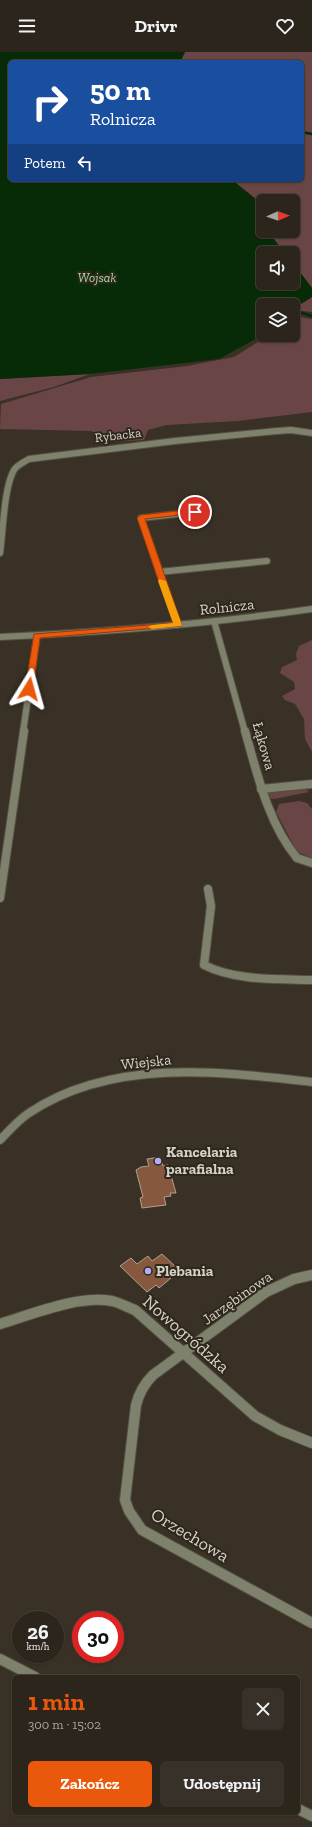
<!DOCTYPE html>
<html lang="pl">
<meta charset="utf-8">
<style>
body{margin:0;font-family:"Zilla Slab",serif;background:#373129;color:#f1f3f6;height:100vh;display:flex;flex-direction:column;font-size:15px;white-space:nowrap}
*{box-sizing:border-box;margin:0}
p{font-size:13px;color:#a6a5a3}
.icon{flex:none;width:22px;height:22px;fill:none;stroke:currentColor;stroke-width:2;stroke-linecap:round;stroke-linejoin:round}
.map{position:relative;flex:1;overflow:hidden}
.details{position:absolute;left:12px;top:1623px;width:288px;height:140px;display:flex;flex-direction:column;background:#2b251c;border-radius:6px;box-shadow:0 1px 3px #0004,0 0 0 1px #47423b}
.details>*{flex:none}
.top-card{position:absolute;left:8px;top:8px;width:296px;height:122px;border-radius:6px;box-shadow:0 1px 3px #0004,0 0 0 1px #47423b;background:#1a4fa0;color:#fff;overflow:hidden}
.needle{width:26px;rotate:88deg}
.buttons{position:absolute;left:256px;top:142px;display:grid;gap:8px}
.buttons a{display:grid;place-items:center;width:44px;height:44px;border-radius:6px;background:#2b251c;box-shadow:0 1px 3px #0004,0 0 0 1px #47423b;font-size:20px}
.speed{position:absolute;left:12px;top:1559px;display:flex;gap:8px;font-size:20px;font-weight:700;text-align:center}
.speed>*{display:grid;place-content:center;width:52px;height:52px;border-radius:50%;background:#2b251c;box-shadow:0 1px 3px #0004,0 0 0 1px #47423b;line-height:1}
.speed small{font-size:10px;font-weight:400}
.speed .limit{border:6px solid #d22;background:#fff;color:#111}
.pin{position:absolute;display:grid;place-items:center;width:34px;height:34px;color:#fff;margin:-17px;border:2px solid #fff;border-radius:50%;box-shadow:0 1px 4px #0007}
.me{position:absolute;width:44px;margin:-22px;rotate:8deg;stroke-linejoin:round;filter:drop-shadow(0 0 3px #0008)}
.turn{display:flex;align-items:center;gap:14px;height:84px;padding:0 16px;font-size:18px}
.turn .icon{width:52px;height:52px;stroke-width:2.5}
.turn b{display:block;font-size:28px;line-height:34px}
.then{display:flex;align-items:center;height:38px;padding:0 16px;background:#0003;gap:8px;font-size:15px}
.round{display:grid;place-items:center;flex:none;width:42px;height:42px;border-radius:6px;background:#373129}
.headline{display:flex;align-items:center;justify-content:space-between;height:68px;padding:0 16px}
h1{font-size:24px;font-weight:800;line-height:30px;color:#ea580c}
.cta{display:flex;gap:8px;margin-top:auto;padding:8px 16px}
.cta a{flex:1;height:46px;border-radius:6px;background:#ea580c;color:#fff;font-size:16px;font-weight:800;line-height:46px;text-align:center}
.cta a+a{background:#373129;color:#f1f3f6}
header{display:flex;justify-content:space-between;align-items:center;height:52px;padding:0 16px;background:#2b251c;font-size:18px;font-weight:800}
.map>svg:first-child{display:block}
.green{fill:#694645}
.water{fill:#082b07}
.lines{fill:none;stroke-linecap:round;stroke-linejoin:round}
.stream{stroke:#082b07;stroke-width:2.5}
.building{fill:#86593e;stroke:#b09f96}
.minor-far2-casing{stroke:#554e43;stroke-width:8}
.minor-far1-casing{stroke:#554e43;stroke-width:10}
.minor-casing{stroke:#554e43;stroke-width:12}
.tertiary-casing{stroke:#554e43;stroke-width:12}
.minor-far2{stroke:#7e816b;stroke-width:6}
.minor-far1{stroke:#7e816b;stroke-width:8}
.minor{stroke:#7e816b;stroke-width:10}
.tertiary{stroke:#7e816b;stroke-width:10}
.route{fill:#ea580c;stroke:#983908}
.slow{fill:#f59e0b}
.poi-dot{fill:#b5acf8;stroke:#2e271b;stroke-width:1.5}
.labels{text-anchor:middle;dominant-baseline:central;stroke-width:4;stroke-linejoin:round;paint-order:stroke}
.far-water-label{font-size:13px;font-style:italic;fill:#a2db9e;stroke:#2e271b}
.far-street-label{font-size:13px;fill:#d5d1c9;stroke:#2e271b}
.street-label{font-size:15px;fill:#d5d1c9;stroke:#2e271b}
.poi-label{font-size:15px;font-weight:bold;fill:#d5d1c9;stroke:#2e271b;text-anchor:start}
.near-street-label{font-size:18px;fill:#d5d1c9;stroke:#2e271b}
</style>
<header><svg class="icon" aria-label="menu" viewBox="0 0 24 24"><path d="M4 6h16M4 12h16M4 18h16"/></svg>Drivr<svg class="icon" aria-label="heart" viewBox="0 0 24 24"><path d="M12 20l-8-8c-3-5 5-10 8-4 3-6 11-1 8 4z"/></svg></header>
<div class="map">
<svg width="312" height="1775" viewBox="0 0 312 1775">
<rect width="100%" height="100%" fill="#393125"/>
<path class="green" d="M185,0h127v236l-19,-25v-10h-8l-12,-15 -2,-7h22v-30h-30v4l-31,-25h70v-118h-122z
M312,245v15l-19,-2v-1z
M294,264l18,3v93l-74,9 -71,4 -19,5 -4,10 -31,2 -22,-11 -91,-2 1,-25 90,-27 96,-11 47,-9 35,-22h24z
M90,322l-36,13 -54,14v-22z
M312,588v112l-7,-13 -1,-20 -9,-15 -10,-4 -3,-4 13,-7 -1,-7 -14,-9 2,-6 15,-7 -1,-6 3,-8z
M304,736l5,4 -35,7 -5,-1 -2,-6z
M299,749l8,2 5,6v49l-15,-6 -21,-40 3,-8z"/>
<path class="water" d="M0,0h185l-5,10h-170v118h222l31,25v26h8l2,7 12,15h-22v30h30v-20l19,25v9l-19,12v-4h-30v30l-44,24 -129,15 -90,5z"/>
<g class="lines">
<path class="stream" d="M302,80l10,2
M293,258l19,6"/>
</g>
<path class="building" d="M160,1105l3,9 5,-1 8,28h-6l1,3 -7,1 2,8 -24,3 -2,-10 3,-1 -7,-27 5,-3 8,-1 -2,-7z
M162,1202l15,14 -10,7 4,3 -12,10 -3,-3 -9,7 -27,-26 11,-8 6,6 11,-8 4,5z"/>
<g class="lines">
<defs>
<path id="minor-far2" d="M0,501c3,-21 4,-66 14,-83 3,-5 10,-8 15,-11l146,-18 102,-10 14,-1 21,3
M159,520l108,-11
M214,569l31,111
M178,573l-37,-107 54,-6
M0,585c105,-5 208,-13 312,-28
M23,680l14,-96"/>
<path id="minor-far1" d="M245,679c12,42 23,92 52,127l15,5
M261,737l51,-5
M208,837l3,17 -7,59c32,16 73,14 108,15
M0,846l24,-167
M0,1088c9,-9 18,-20 29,-27 82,-55 190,-42 283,-31"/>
<path id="minor" d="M312,1223l-18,4 -28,13 -113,83c-9,9 -14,18 -17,30l-11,95 4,11 13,19 170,93
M0,1272c33,-10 78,-29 112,-23 8,2 15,6 23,9l120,106 25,14 32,13"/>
<path id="tertiary" d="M0,1607l35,18
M298,1757l14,7"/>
</defs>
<use href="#minor-far2" class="minor-far2-casing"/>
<use href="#minor-far1" class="minor-far1-casing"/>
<use href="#minor" class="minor-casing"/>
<use href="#tertiary" class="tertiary-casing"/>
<use href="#minor-far2" class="minor-far2"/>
<use href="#minor-far1" class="minor-far1"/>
<use href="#minor" class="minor"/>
<use href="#tertiary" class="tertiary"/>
</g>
<path class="route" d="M195,457l2,1v3l-52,6 37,106 -1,1 -141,12 -7,51 -4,3 -3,-1 -1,-2 9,-55 139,-11 -36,-105 4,-3z"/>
<path class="slow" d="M159,527l7,2 16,44 -1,1 -29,3 -4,-2 4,-2 21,-2 -15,-42z"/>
<g class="poi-dot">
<circle cx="158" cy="1109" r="4"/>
<circle cx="148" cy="1219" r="4"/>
</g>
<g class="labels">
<g class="far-water-label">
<text x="97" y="225">Wojsak</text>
</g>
<g class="far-street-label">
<text transform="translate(118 383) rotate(-7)">Rybacka</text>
</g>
<g class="street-label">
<text transform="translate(227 555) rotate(-6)">Rolnicza</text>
<text transform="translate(264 694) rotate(74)">Łąkowa</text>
<text transform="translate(146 1010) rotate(-6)">Wiejska</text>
<text transform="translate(237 1246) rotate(-35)">Jarzębinowa</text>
</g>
<g class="poi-label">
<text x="166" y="1100">Kancelaria<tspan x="166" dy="17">parafialna</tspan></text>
<text x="156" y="1219">Plebania</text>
</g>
<g class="near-street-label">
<text transform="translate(186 1282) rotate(41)">Nowogródzka</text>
<text transform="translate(190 1483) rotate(31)">Orzechowa</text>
</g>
</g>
</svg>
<div class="buttons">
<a><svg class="needle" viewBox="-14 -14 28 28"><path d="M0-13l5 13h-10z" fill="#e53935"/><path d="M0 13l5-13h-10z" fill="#a6a5a3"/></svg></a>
<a><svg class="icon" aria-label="sound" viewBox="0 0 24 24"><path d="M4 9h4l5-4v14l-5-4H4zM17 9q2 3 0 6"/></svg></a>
<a><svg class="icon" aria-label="layers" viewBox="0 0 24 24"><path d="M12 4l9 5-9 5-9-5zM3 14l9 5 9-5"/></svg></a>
</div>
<div class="speed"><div>26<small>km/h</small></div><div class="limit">30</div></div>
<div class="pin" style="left:195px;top:460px;background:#d93025"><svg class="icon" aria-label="arrive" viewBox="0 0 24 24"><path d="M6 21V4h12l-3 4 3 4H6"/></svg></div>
<svg class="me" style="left:29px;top:637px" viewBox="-20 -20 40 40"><path d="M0-17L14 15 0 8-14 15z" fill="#ea580c" stroke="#fff" stroke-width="4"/></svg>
<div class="top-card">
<div class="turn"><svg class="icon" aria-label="right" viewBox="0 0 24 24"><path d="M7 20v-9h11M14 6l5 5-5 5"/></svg><div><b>50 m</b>Rolnicza</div></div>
<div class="then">Potem<svg class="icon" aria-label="left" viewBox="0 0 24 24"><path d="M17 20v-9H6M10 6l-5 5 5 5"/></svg></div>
</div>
<section class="details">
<div class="headline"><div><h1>1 min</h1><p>300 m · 15:02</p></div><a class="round"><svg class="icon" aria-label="close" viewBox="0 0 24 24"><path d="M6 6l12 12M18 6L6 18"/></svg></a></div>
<div class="cta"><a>Zakończ</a><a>Udostępnij</a></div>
</section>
</div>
